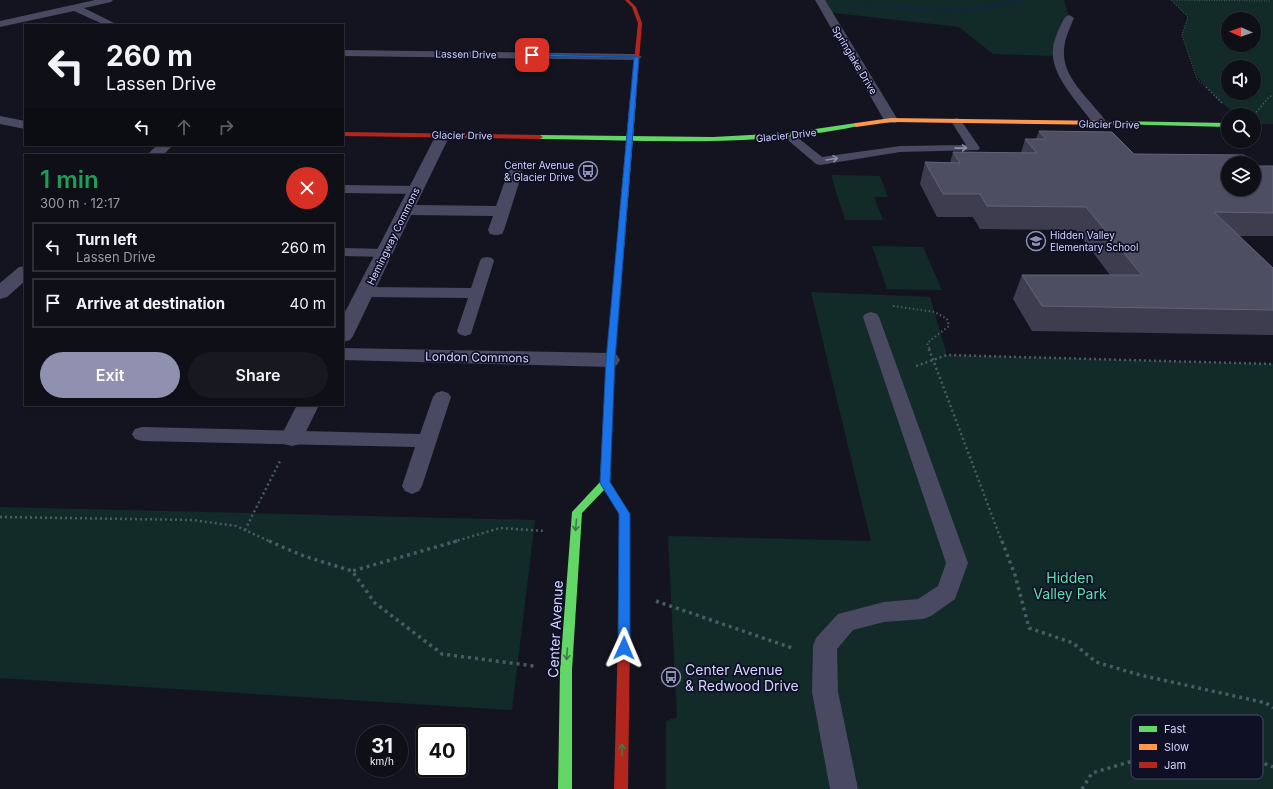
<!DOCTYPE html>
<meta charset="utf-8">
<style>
body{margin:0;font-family:Inter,sans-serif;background:#181821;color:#f1f3f6;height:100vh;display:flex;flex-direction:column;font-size:15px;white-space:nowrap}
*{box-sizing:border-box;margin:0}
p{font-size:13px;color:#9b9ca2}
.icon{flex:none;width:22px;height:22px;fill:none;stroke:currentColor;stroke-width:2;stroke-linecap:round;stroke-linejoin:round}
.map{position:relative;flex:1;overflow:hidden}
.details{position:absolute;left:24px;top:154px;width:320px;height:252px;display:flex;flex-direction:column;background:#0f0f18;border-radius:0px;box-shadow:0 1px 3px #0004,0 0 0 1px #2f2f37}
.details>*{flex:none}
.guide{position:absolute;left:24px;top:24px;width:320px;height:122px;border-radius:0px;box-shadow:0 1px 3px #0004,0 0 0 1px #2f2f37;background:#0f0f18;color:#f1f3f6;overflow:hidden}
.needle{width:26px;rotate:272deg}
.buttons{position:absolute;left:1221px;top:12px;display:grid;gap:8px}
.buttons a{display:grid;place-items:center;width:40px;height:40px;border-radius:50%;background:#0f0f18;box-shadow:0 1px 3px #0004,0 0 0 1px #2f2f37;font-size:20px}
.speed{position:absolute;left:356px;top:725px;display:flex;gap:8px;font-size:20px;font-weight:700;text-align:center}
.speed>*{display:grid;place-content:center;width:52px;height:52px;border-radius:50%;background:#0f0f18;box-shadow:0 1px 3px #0004,0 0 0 1px #2f2f37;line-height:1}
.speed small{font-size:10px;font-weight:400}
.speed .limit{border:2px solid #111;border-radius:6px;background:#fff;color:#111}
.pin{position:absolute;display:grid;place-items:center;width:34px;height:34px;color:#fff;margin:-17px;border-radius:8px;box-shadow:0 2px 6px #0006}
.me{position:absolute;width:44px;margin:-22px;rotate:1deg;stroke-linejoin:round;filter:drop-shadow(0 0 3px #0008)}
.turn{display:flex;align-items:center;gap:14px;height:84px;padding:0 16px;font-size:18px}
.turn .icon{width:52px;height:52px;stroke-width:2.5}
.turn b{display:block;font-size:28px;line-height:34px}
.lanes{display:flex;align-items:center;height:38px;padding:0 16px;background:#0003;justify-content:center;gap:20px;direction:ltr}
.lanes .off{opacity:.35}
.round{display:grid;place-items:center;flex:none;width:42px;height:42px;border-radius:21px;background:#181821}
.headline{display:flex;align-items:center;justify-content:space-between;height:68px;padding:0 16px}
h1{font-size:24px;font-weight:600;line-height:30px;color:#1e9e55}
.primary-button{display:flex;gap:8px;margin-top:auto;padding:8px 16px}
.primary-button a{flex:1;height:46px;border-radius:24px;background:#9091b1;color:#fff;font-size:16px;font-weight:600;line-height:46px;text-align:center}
.primary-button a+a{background:#181821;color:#f1f3f6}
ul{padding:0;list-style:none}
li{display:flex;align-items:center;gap:12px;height:50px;margin:0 8px 6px;padding:0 8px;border:2px solid #2f2f37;border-radius:0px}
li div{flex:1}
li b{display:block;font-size:15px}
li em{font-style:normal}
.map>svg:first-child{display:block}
.green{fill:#122b29;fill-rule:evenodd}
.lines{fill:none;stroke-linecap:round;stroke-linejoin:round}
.stream{fill:#0d2843;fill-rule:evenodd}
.path-far4{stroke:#495b65;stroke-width:1;stroke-dasharray:1 1.5;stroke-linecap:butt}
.path-far3{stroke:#495b65;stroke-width:1.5;stroke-dasharray:1.5 2;stroke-linecap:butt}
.path-far2{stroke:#495b65;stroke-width:2;stroke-dasharray:1.5 2.5;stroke-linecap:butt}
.path-far1{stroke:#495b65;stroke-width:2.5;stroke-dasharray:2 3;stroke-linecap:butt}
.path{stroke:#495b65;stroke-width:3.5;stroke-dasharray:3 4;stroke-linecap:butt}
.lane{fill:#494a61;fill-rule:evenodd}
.street{fill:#494a61;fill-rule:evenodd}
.fast{fill:#63d668;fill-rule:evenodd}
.slow{fill:#ff974d;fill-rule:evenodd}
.jam{fill:#b3261e;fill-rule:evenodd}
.wall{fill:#3d3d4f}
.building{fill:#4d4e62;stroke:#62637b}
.oneway{stroke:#8e8fb0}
.oneway2{stroke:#3d7c4a}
.route{fill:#1a73e8;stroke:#114b97}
.labels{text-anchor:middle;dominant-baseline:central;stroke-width:3.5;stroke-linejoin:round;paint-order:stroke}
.far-street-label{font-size:10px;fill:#d3d4ff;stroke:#0f0f25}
.far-poi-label{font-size:10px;fill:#d3d4ff;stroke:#0f0f25;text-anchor:end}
.street-label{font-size:12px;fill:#d3d4ff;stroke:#0f0f25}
.near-park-label{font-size:14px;fill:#5edfad;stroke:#0f0f25}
.near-street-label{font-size:14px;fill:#d3d4ff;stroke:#0f0f25}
.near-poi-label{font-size:14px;fill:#d3d4ff;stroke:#0f0f25;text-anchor:start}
.key{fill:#0f0f25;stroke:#4a4a66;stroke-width:1}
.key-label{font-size:11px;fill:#d3d4ff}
</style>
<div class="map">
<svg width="1273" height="789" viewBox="0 0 1273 789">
<rect width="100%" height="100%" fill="#141420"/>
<path class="green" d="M820,0h244l5,18 -10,38 -66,-2 -34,-27 -133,-15z
M1171,0h102v124h-19v-9h-17l-19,-15 -22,-25 -14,-40 6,-18zM1228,19h26v26h-26zM1228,67h26v26h-26z
M831,175l49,1 8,21h-14l9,23h-38z
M872,246l51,1 19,43 -55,-1z
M811,292l119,5 17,58 326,9v425h-607v-68l11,-4 -9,-181 203,5z
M0,507l535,13 -23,190 -512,-32z"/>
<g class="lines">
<path class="stream" d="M1017,0h10l-61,11 -117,-4 2,-1 115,3z"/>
<path class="path-far4" d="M1171,0l17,17 -6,18 15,44 10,9
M1174,0l96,1"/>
<path class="path-far3" d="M1206,87l16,16
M1254,115l15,-18 4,-2"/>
<path class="path-far2" d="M893,306l42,6 12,7 2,7 -22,17 3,7"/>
<path class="path-far1" d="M929,349l73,193
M916,366l31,-11 326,9
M0,517l193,3 43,6 35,16
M245,530l35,-69
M453,542l47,-14 45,3"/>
<path class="path" d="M269,541l32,14 51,16
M457,541l-105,30 23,32 67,51 92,12
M1002,541l13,34 14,53 44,15 23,19 44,13 126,28 7,5
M656,601l139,48
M1082,789l10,-16 75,-22 84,7 22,9"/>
<path class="lane" d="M956,118l4,1 20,29 -2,2 -78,2 -80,13 -4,-1 -34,-29 6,-3 4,1 30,24 78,-11 66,-1 -15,-24z
M343,185l73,1 6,4 -6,4 -73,-1z
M343,248l42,1 5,1 2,3 -2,3 -5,1 -42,-1z
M487,257l5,1 2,3 -23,73 -6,2 -6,-2 -2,-3 11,-33 -103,-1 -5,-2 -3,-3 3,-3 5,-2 106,1 9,-27 2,-3z
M871,312l6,2 2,3 89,246 -13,36 -24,17 -8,3 -39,3 -31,8 -16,19 1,43 20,97h-28l-18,-97 1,-46 3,-8 22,-24 46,-12 34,-3 20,-13 8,-23 -83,-246 2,-3z
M442,391l6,2 3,4 -29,89 -3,5 -7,3 -7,-3 -3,-5 13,-39 -273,-6 -7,-2 -3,-5 3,-5 7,-2 278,7 13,-37 3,-4z"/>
<path class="street" d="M95,0h18l-2,2 -27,6 34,17h-13l-31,-14 -74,16v-6z
M815,0h10l73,120 -2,3h-10l-2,-3z
M1069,15l5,3c-4,10 -10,21 -10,33 -2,28 29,51 44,73l-2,3h-10c-14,-20 -46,-51 -43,-77 0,-7 3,-14 6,-21 3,-5 4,-12 10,-14z
M343,50l293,4 6,3 -6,3 -293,-4z
M0,116l25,5v8l-25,-5z
M443,131l5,1 2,3 -34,70 80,1 15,-42 2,-3h10l2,3 -21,66 -2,4 -6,1 -6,-1 -2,-4 5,-14 -82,-1 -58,121 -3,4 -7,2v-26l93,-181 2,-3z
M157,145h16l-10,10h-16z
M25,266v15l-18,16 -7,2v-16l19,-16z
M343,348l267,5 7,2 3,5 -3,5 -7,2 -267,-7z
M297,405h22l-19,39 -8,2 -8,-2 -4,-6z"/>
<path class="fast" d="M1113,121l115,2v4l-117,-3v-2z
M856,123l3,2 -1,1c-104,22 -213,14 -318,13l-3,-2 3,-2 173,2 75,-4z
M614,284h6l1,2 -7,74 -4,123 20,31v123l-2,4 -4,1 -4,-1 -2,-4 2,-123 -16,-24 -22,23 -10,157v119h-14l2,-119 12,-158 28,-30 6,-122z"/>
<path class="slow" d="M633,98l3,2 -15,186 -4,2 -4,-2 17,-186z
M891,118l222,3 3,2 -3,2 -222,-3 -35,5 -3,-2 3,-2z"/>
<path class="jam" d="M625,0h4l7,7 6,16 -6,77 -3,2 -3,-2 8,-77 -6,-16z
M343,132l197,3 3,2 -3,2 -197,-3z
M624,632l4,1 2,4 -2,152h-14l4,-152 2,-4z"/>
</g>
<path class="wall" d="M1039,131l95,23 123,12h16v70h-34l34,32v67l-241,-4 -19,-32 9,-24h88l-34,-45 -96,-1 -7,-12h-36l-17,-33 5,-22 25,1 3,-11 68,1 4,-14h11z"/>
<path class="building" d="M1039,131l73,1 22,22 110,1 10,8h-26v26h26v-26l3,3h16v47l-59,-1 59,56v42l-231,-4 -20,-31h120l-56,-68 -99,-1 -7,-12h-37l-18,-32 35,1 -7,-11 84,1 -12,-14h21z"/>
<defs><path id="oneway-shaft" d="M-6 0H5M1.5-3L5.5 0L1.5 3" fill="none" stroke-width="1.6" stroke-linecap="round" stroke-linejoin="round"/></defs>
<g class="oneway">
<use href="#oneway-shaft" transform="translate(961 148) rotate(-1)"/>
<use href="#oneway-shaft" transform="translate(832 159) rotate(-9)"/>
</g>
<g class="oneway2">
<use href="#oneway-shaft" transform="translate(576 525) rotate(95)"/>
<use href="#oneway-shaft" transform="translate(567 654) rotate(94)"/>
<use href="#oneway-shaft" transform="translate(622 750) rotate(-89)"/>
</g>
<path class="route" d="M532,54l107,3 -24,303 -5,122 20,32v134l-1,4 -5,1 -4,-1 -2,-4 1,-134 -19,-31 6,-123 28,-302 -103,-2z"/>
<defs>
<symbol id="bus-ring" viewBox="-11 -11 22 22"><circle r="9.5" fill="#0f0f25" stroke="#9091b1" stroke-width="1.5"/><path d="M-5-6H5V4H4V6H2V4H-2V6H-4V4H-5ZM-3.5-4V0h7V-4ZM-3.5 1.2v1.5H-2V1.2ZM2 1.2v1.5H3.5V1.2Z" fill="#9091b1"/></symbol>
<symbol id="school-ring" viewBox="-11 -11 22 22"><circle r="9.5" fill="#0f0f25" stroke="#9091b1" stroke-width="1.5"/><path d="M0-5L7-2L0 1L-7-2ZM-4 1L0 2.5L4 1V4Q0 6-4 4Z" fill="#9091b1"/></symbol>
</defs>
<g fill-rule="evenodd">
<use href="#bus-ring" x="577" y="160" width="22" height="22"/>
<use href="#school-ring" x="1025" y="230" width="22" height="22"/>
<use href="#bus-ring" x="660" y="666" width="22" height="22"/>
</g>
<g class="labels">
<g class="far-street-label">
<text transform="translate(466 54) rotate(1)">Lassen Drive</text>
<text transform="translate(855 60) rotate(59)">Springlake Drive</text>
<text transform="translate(1109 124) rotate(1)">Glacier Drive</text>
<text transform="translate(462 135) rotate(1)">Glacier Drive</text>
<text transform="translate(786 135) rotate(-6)">Glacier Drive</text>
<text transform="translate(393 236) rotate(-64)">Hemingway Commons</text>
</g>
<g class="far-poi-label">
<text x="574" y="165">Center Avenue<tspan x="574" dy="12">&amp; Glacier Drive</tspan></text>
<text x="1050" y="235" text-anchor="start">Hidden Valley<tspan x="1050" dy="12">Elementary School</tspan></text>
</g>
<g class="street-label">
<text transform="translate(477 357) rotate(1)">London Commons</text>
</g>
<g class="near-park-label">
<text x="1070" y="577">Hidden<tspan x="1070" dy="16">Valley Park</tspan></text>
</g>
<g class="near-street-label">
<text transform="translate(555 629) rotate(-87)">Center Avenue</text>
</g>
<g class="near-poi-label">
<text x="685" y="669">Center Avenue<tspan x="685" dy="16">&amp; Redwood Drive</tspan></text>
</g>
</g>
<rect x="1131" y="715" width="132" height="64" rx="6" class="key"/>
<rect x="1139" y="726" width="18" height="6" fill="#63d668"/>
<rect x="1139" y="744" width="18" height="6" fill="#ff974d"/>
<rect x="1139" y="762" width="18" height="6" fill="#b3261e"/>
<g class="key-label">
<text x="1164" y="733">Fast</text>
<text x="1164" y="751">Slow</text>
<text x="1164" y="769">Jam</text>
</g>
</svg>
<div class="buttons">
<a><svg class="needle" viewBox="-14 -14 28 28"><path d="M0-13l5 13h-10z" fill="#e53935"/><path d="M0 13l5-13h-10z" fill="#9b9ca2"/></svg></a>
<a><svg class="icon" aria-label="sound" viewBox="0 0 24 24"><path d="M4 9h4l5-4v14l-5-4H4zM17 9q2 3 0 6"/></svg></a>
<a><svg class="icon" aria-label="search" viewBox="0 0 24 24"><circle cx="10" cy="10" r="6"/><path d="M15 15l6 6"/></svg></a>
<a><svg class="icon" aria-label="layers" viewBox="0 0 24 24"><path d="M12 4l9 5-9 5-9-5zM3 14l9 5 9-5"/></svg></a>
</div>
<div class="speed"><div>31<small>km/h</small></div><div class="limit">40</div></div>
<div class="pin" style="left:532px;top:55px;background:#d93025"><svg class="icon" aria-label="arrive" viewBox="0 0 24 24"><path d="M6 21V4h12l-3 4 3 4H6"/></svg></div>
<svg class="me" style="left:624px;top:648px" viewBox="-20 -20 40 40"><path d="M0-17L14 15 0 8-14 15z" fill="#1a73e8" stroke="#fff" stroke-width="4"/></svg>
<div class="guide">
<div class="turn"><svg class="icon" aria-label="left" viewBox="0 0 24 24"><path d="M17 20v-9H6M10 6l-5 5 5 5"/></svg><div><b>260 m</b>Lassen Drive</div></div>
<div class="lanes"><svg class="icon" aria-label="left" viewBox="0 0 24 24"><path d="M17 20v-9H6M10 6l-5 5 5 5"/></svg><svg class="icon off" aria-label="ahead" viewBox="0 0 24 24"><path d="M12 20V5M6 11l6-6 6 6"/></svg><svg class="icon off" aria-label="right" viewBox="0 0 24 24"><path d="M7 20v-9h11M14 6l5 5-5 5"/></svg></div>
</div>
<section class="details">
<div class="headline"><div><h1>1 min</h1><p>300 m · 12:17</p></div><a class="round" style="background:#d93025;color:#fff"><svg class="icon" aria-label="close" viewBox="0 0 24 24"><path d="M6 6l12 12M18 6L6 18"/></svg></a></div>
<ul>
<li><svg class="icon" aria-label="left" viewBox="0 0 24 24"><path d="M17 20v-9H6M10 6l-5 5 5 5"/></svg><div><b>Turn left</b><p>Lassen Drive</p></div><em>260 m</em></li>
<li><svg class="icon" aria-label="arrive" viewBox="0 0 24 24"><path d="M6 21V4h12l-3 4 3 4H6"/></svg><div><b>Arrive at destination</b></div><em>40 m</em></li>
</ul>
<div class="primary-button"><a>Exit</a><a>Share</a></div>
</section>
</div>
